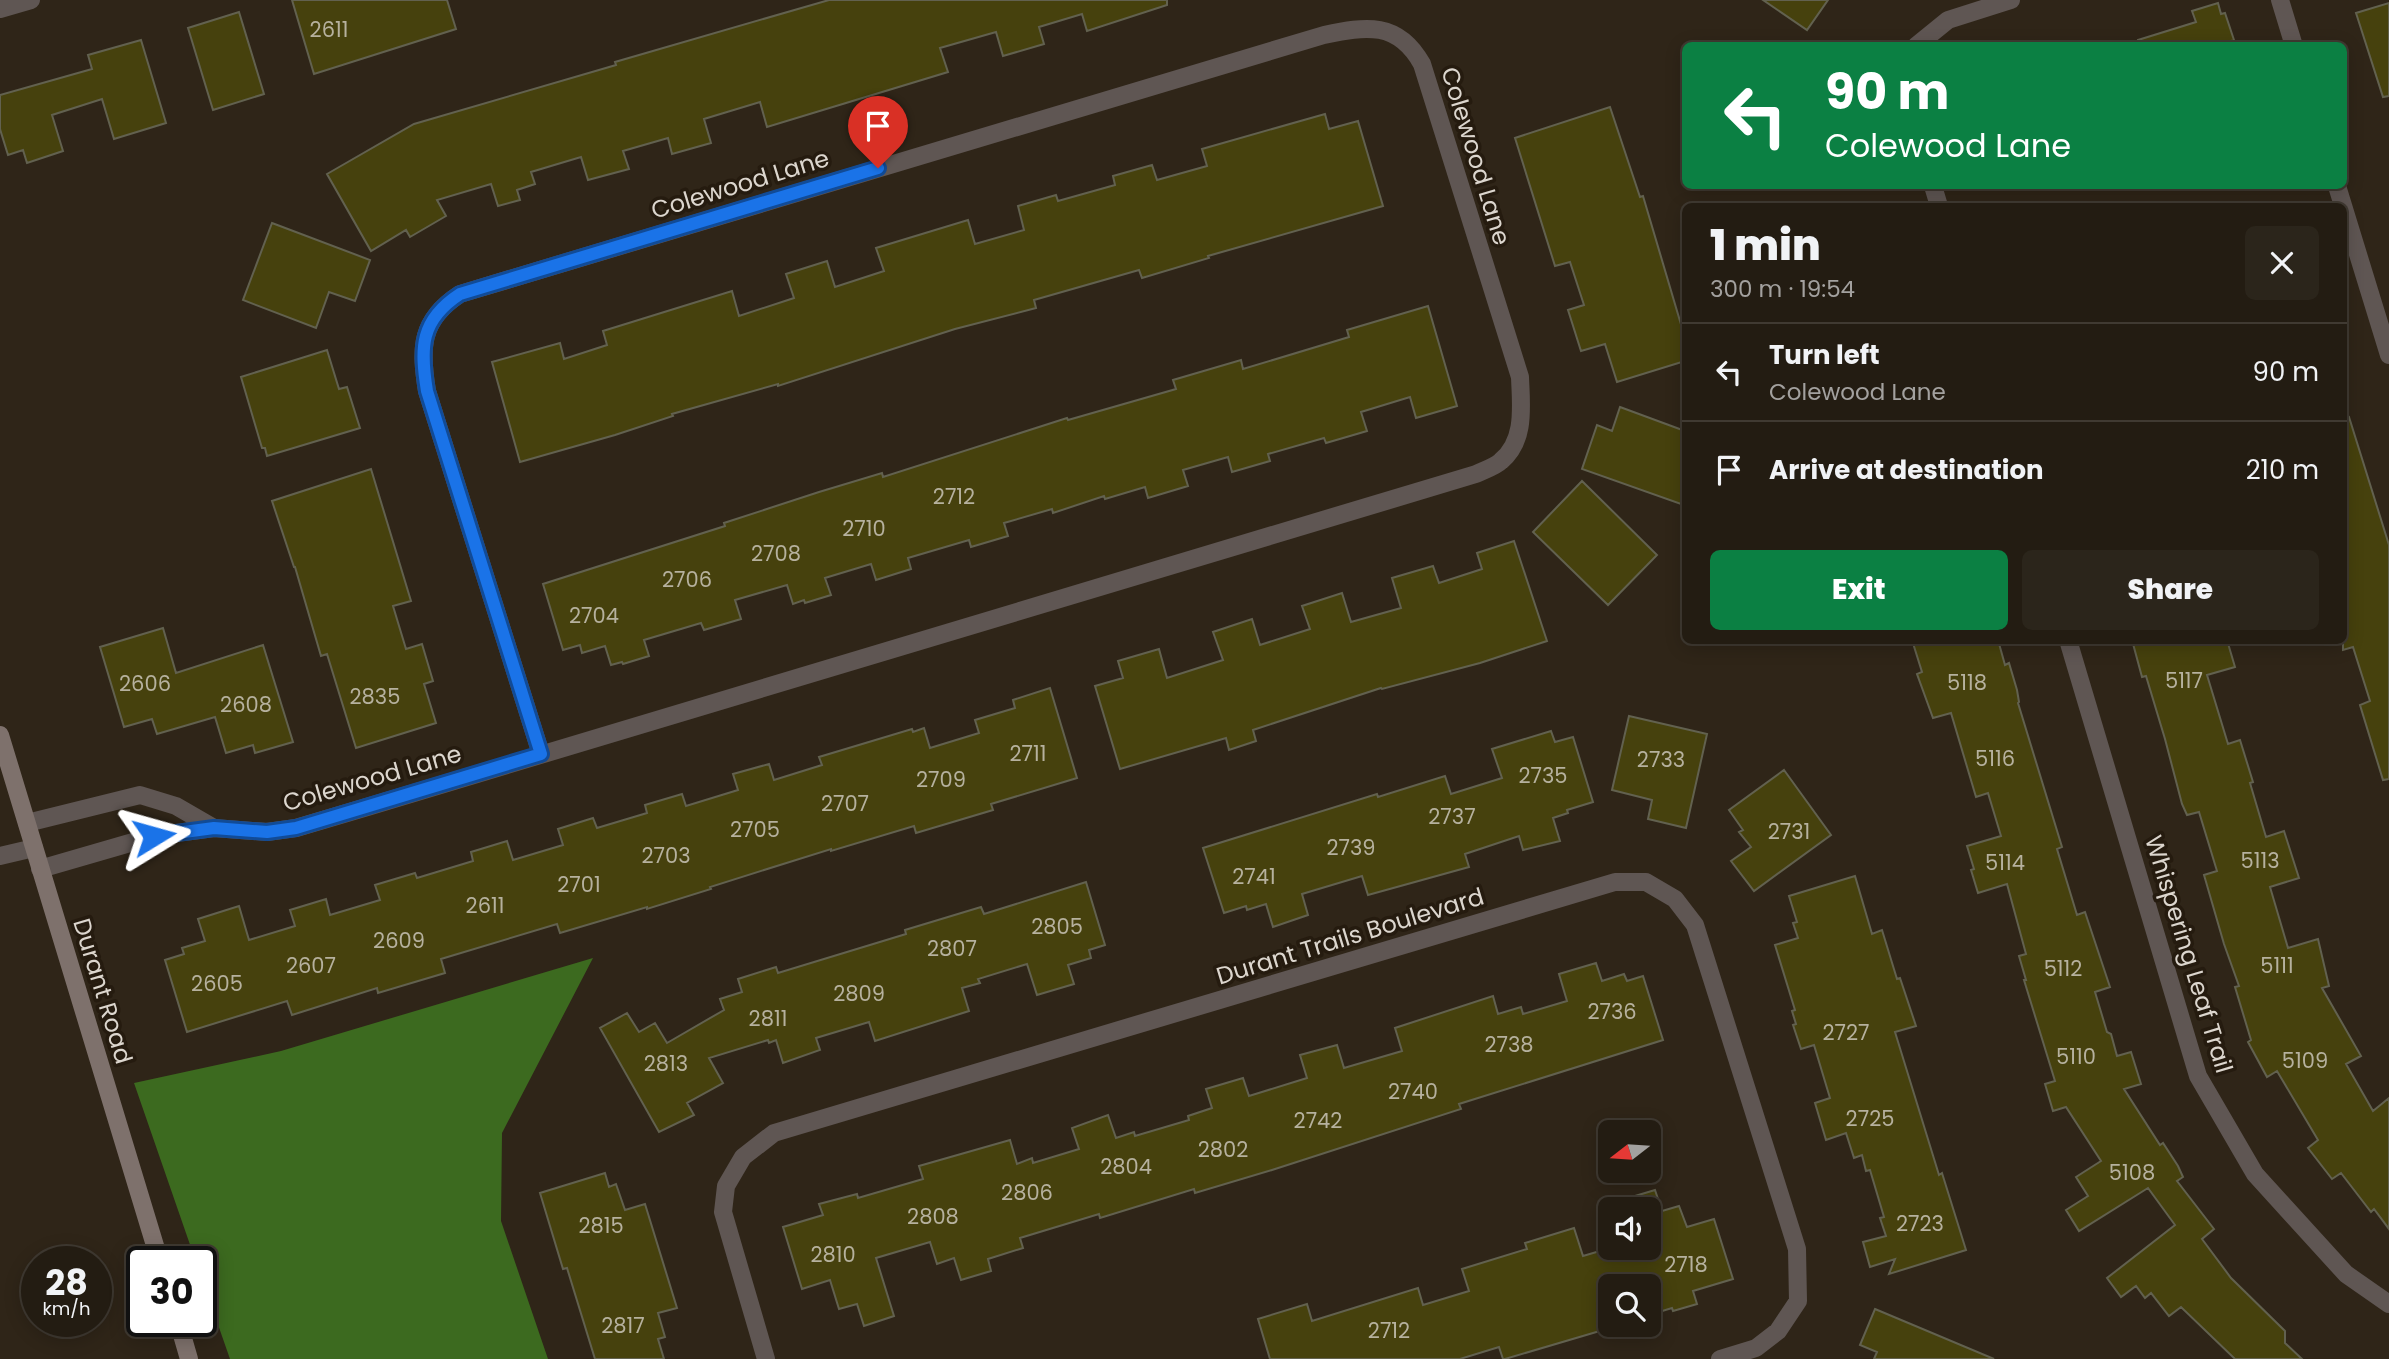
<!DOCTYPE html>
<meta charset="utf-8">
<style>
body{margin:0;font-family:Poppins,sans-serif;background:#2b251b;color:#f1f3f6;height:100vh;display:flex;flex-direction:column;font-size:26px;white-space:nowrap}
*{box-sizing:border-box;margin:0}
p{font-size:23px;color:#a3a19f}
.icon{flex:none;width:38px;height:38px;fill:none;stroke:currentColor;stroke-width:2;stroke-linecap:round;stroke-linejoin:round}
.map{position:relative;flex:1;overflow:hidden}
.side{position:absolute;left:1682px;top:203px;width:665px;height:441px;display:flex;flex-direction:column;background:#231c12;border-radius:10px;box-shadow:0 4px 18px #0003,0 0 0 2px #403a32}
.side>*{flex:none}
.hud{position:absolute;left:1682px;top:42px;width:665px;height:147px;border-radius:10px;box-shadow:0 4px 18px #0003,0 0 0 2px #403a32;background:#0b8043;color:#fff;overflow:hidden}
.needle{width:46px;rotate:253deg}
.fabs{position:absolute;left:1598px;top:1120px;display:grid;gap:14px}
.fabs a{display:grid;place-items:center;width:63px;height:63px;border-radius:10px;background:#231c12;box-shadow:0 4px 18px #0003,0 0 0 2px #403a32;font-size:35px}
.speed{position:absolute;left:21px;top:1246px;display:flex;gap:14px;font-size:35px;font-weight:700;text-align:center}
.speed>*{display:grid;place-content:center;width:91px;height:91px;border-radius:50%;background:#231c12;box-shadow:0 4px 18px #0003,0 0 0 2px #403a32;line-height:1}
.speed small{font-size:18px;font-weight:400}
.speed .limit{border:4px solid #111;border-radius:10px;background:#fff;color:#111}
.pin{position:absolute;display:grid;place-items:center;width:60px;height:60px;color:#fff;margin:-72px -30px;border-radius:50% 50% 50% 0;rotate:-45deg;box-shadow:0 0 7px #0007}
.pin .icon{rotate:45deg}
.me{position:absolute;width:77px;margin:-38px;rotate:82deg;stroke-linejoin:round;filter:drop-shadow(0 0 5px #0008)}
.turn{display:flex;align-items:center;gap:24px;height:147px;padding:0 28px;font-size:32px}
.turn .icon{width:91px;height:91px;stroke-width:2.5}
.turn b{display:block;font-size:49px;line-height:60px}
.round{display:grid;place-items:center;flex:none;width:74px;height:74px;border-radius:10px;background:#2b251b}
.headline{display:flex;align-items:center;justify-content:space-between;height:119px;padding:0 28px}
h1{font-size:42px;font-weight:800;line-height:52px}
.action{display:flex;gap:14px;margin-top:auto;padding:14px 28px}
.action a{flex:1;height:80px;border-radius:10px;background:#0b8043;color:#fff;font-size:28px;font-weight:800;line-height:80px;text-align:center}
.action a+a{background:#2b251b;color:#f1f3f6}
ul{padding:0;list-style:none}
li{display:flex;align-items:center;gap:21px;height:98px;padding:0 28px;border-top:2px solid #403a32}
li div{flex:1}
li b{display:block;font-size:26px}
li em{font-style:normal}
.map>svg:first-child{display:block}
.water{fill:#3c6a1f}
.building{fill:#46410d;stroke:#62614f;stroke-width:2}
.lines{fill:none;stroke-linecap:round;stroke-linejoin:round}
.street{stroke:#5f5653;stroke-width:18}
.secondary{stroke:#7e716c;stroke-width:18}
.route-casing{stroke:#114b97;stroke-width:18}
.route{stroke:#1a73e8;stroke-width:12}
.labels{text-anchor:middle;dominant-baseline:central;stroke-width:7;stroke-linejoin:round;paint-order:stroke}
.number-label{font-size:21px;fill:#b6b19e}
.street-label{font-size:24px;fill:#dcd6ce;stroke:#251b0f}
</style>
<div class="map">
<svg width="2389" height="1359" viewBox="0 0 2389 1359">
<rect width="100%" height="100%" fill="#2f2518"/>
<path class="water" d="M593,958l-91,175 -1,88 47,138h-318l-29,-83v-14h-5l-62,-179 147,-32z"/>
<path class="building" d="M292,0h155l9,29 -142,45z
M829,0h338v5l-80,26 -5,-17 -43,13 5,17 -41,12 -7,-24 -56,16 8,24 -181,55 -7,-25 -56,17 7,24 -39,11 -4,-16 -45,13 6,18 -41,11 -7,-23 -50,15 4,12 -18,6 3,10 -22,6 -7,-22 -54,16 9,16 -36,21 -4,-7 -35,21 -44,-77 87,-50 202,-59 -1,-3z
M1763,0h65l-21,30z
M2218,3l3,11 4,-1 9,27 -19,6h-76l-1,-6 58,-18 -4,-11z
M2389,3v93l-6,1 -27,-84z
M239,12l25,82 -51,16 -25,-82z
M141,40l25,83 -52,16 -12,-40 -50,16 11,36 -36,12 -4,-13 -15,5 -8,-26v-34l92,-26 -4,-14z
M1610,107l30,90 3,-1 42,142v23l-68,21 -12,-38 -24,7 -13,-41 16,-5 -14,-43 -15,4 -40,-128z
M1325,114l4,15 29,-8 25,85 -175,50 1,2 -67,20 -3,-8 -105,30 2,8 -81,21 -177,57v-2l-106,30 1,2 -58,19 -95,27 -28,-100 68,-19 4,16 43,-14 -4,-14 129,-40 7,25 55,-18 -8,-24 41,-13 8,26 49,-16 -8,-23 92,-28 7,24 49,-14 -6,-24 38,-11 2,6 57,-16 -2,-9 39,-11 5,15 50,-14 -5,-17z
M272,223l98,37 -15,41 -26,-9 -13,36 -73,-28z
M1428,306l29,100 -41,12 -6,-21 -49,15 6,19 -41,12 -2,-5 -56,16 2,7 -38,11 -4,-15 -45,13 5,16 -40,12 -3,-11 -40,12 -1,-3 -51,17 -1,-4 -48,14 4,13 -37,11 -2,-7 -61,18 3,11 -35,11 -5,-16 -46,14 6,17 -26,8 -1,-3 -11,4 -6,-19 -52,15 6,19 -37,11 -3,-7 -57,17 5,16 -26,8 -1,-2 -11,3 -6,-19 -23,7 -2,-8 -17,5 -20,-66 182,-58 -1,-3 95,-31 63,-19 1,4 184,-59 1,2 108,-31 -3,-9 68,-20 2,9 106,-32 -2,-7z
M327,350l12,39 8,-2 13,41 -93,28 -2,-8h-3l-21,-71z
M1620,407l65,24v61l-4,12 -99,-35 15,-44 15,6z
M2349,417l40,128v234l-6,1 -23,-75 10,-4 -17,-54 -10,3v-232z
M371,469l40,132 -18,5 13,43 16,-5 11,37 -9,3 12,39 -80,25 -29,-94 -6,2 -26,-89h-1l-22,-66z
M1582,481l75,74 -49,50 -75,-73z
M1514,541l33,100 -67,22 -98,26 -1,-1 -128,42 3,11 -27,9 -3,-12 -106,31 -25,-83 28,-8 -5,-17 41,-12 8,29 56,-18 -10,-28 39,-13 8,26 50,-16 -8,-23 40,-13 9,29 50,-14 -9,-30 41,-12 6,17 43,-14 -5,-16z
M163,628l13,45 87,-28 30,97 -38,11 -2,-8 -27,8 -11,-36 -58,17 -5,-15 -28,8 -24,-80z
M1912,640h86l7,25 4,-2 8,27 2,12 -1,1 44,144 -5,2 20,66 8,-3 25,75 -15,5 12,40 4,2 6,22 14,-4 10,32 -17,5 36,56 3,-2 15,23 5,11 -6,4 37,48 -12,10 29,39 54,53v12l17,16h-67l-54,-52 -12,9 -18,-23 -6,5 -9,-12 -15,11 -14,-19 68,-53 -27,-37 -69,43 -13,-21 22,-14 -12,-19 25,-16 -35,-54 -13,4 -8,-27 10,-3 -31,-101h2l-7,-24 7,-2 -19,-70 -29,9 -7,-23 3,-1 -7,-23 34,-10 -13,-43 -12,4 -25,-84 -18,5 -16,-44 5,-2z
M2132,640h95l8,27 -28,8 21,69 12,-4 13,42 -3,1 16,54 18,-6 15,47 -29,9 18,61 30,-9 11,47 -7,2 39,68 -15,8 27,47 16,-13v131l-15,-20 -3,3 -30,-39 -9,6 -24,-31 10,-8 -41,-69 -10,6 -19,-35 3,-2 -16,-53 4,-1 -15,-42 -20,-69 13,-4 -18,-59 -12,3 -5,-11 -17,-65 -19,-63 -4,1z
M1050,688l27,90 -86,26 2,6 -77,23 -2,-7 -83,25v-2l-121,38 1,2 -64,20v-2l-87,26 -3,-9 -116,35 4,14 -67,20 -1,-5 -85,27 -5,-14 -100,31 -22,-72 19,-6 -2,-6 23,-7 -7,-22 41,-13 10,34 46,-14 -5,-16 36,-11 4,16 50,-15 -5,-15 40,-12 2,5 56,-17 -2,-9 36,-11 6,19 50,-15 -5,-16 35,-11 4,10 50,-15 -2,-8 37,-11 4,12 52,-16 -5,-16 36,-10 5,16 48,-15 -3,-8 93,-28 1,3 11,-4 6,20 49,-15 -4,-13 40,-12 -2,-8z
M1629,716l78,18 -21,94 -38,-9 4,-19 -40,-10z
M1551,731l4,11 18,-5 20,65 -26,8 1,3 -15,5 7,23 -37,9 -4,-14 -54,18 4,13 -101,28 -6,-19 -60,18 6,21 -35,12 -7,-23 -19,6 -1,-4 -22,7 -21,-65 174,-54 1,3 67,-21 6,18 51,-16 -10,-29z
M1784,770l47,65 -77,56 -23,-30 20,-14 -12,-15 4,-2 -14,-20z
M1855,876l17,58 10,-4 15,49 3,-1 16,48 -21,6 44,143 3,-2 24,77 -77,24 6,-15 -25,8 -7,-25 23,-6 -6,-18 4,-1 -14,-47 -4,1 -4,-16 -8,3 -8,-25 -20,7 -11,-37 15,-5 -16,-53 -13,4 -8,-24 3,-1 -4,-13 3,-1 -20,-65 23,-7 -5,-15 4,-1 -8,-26z
M1086,882l19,63 -16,5 2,8 -23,7 6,19 -37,11 -10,-31 -49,15 2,4 -18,5 7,23 -94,30 -6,-19 -53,16 4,12 -37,13 -7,-23 -7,3 -1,-3 -59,18 14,25 -36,20 7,12 -35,17 -59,-104 27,-15 12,19 16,-9 12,20 57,-33 -4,-11 22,-7 -4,-13 38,-12 2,6 128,-39 -1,-4 76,-23 3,7z
M1596,963l6,18 22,-7 3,7 16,-5 20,64 -204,64 2,5 -189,61 -77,23 -1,-4 -94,29 -1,-4 -79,24 3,10 -35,11 3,12 -30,9 -7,-22 -17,6 -7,-22 -54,16 18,58 -30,10 -7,-22 -18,5 -9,-29 -28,9 -19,-62 40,-12 -4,-11 38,-10 1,4 65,-19 -4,-13 91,-26 7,24 15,-6 1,5 46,-14 -7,-21 36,-13 8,23 18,-6 1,4 54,-16 -1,-4 24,-8 -6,-19 37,-11 6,18 58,-18 -7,-23 37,-10 7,23 58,-17 -7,-23 98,-32 5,18 23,-7 2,7 44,-13 -8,-27z
M605,1173l4,14 7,-3 9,26 20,-6 32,104 -19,5 7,24 -7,2 6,20h-69l-28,-91 -4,1 -23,-76z
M1655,1190l7,21 17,-5 8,21 27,-8 19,60 -40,12 4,13 -24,7 -1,-3 -13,4 -8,-26h-41v42l-105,31h-2l-4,-12 -39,12h-190l-12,-40 49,-15 5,17 106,-33 5,17 46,-14 -7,-22 65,-20 -2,-6 49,-15 9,28 27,-8h38v-39h-20l-3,-10z
M1875,1309l119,50h-120l3,-7 -17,-7z"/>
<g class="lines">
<path class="street" d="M2280,0l14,46
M0,9l31,-9
M1916,46l32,-26 63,-20
M1933,186l6,20
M2337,186l52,169
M2068,640l130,436 57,98 91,100 43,30
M27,823l113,-28 36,11 38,22
M0,856l34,-8
M40,869l114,-33 60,-8 53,4 29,-4 71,-21 1109,-333c8,-4 19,-7 25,-13 25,-21 20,-55 19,-84l-98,-313c-24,-43 -56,-38 -98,-29l-864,259c-40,26 -40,54 -33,97l114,363
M766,1359l-43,-147 3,-26 17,-29 31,-24 841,-251h31l29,17 20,26 102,324 1,52 -20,30 -22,17 -36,11"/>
<path class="secondary" d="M0,735l160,527
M178,1321l11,38"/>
</g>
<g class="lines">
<defs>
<path id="route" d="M154,836l60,-8 53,4 29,-4 245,-74 -114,-363c-7,-43 -7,-71 33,-97l418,-126"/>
</defs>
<use href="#route" class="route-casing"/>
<use href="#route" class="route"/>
</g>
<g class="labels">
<g class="number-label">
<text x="329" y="29">2611</text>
<text x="954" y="496">2712</text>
<text x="864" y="528">2710</text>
<text x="776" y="553">2708</text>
<text x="687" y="579">2706</text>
<text x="594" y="615">2704</text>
<text x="2184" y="680">5117</text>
<text x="1967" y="682">5118</text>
<text x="145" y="683">2606</text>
<text x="375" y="696">2835</text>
<text x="246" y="704">2608</text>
<text x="1028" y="753">2711</text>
<text x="1995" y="758">5116</text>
<text x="1661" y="759">2733</text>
<text x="1543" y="775">2735</text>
<text x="941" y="779">2709</text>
<text x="845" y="803">2707</text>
<text x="1452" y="816">2737</text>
<text x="755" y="829">2705</text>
<text x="1789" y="831">2731</text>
<text x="1351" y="847">2739</text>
<text x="666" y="855">2703</text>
<text x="2260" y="860">5113</text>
<text x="2005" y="862">5114</text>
<text x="1254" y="876">2741</text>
<text x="579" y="884">2701</text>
<text x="485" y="905">2611</text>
<text x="1057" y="926">2805</text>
<text x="399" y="940">2609</text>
<text x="952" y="948">2807</text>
<text x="311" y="965">2607</text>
<text x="2277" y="965">5111</text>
<text x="2063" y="968">5112</text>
<text x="217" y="983">2605</text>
<text x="859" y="993">2809</text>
<text x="1612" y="1011">2736</text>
<text x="768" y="1018">2811</text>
<text x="1846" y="1032">2727</text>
<text x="1509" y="1044">2738</text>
<text x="2076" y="1056">5110</text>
<text x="2305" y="1060">5109</text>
<text x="666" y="1063">2813</text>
<text x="1413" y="1091">2740</text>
<text x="1870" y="1118">2725</text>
<text x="1318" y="1120">2742</text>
<text x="1223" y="1149">2802</text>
<text x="1126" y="1166">2804</text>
<text x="2132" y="1172">5108</text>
<text x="1027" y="1192">2806</text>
<text x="933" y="1216">2808</text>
<text x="1920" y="1223">2723</text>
<text x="601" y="1225">2815</text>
<text x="833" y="1254">2810</text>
<text x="1686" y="1264">2718</text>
<text x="623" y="1325">2817</text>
<text x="1389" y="1330">2712</text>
</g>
<g class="street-label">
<text transform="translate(1476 156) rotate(73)">Colewood Lane</text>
<text transform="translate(740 184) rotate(-17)">Colewood Lane</text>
<text transform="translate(372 778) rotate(-16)">Colewood Lane</text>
<text transform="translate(1350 936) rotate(-17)">Durant Trails Boulevard</text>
<text transform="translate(2189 954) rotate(73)">Whispering Leaf Trail</text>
<text transform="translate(103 991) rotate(73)">Durant Road</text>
</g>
</g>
</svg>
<div class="fabs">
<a><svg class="needle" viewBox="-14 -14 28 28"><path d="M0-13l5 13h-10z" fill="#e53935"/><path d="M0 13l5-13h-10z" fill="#a3a19f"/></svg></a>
<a><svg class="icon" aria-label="sound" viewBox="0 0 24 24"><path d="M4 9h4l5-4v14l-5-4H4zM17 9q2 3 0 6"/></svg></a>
<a><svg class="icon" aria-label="search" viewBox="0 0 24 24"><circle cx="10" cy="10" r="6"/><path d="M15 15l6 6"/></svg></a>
</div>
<div class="speed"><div>28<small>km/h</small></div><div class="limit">30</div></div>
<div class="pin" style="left:878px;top:168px;background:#d93025"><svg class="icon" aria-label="arrive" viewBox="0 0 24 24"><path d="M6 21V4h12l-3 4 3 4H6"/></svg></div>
<svg class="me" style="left:154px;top:836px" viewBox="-20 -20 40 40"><path d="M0-17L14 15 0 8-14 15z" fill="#1a73e8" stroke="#fff" stroke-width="4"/></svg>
<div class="hud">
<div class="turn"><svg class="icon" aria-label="left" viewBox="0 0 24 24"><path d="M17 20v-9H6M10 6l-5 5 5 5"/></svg><div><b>90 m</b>Colewood Lane</div></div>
</div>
<section class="side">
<div class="headline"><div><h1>1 min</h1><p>300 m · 19:54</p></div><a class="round"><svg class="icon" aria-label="close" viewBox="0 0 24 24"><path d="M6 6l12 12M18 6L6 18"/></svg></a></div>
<ul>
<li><svg class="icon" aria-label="left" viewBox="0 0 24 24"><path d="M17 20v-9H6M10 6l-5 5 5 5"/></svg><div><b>Turn left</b><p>Colewood Lane</p></div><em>90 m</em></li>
<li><svg class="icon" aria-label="arrive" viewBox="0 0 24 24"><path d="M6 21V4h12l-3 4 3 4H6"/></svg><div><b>Arrive at destination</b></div><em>210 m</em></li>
</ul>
<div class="action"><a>Exit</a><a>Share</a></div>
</section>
</div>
